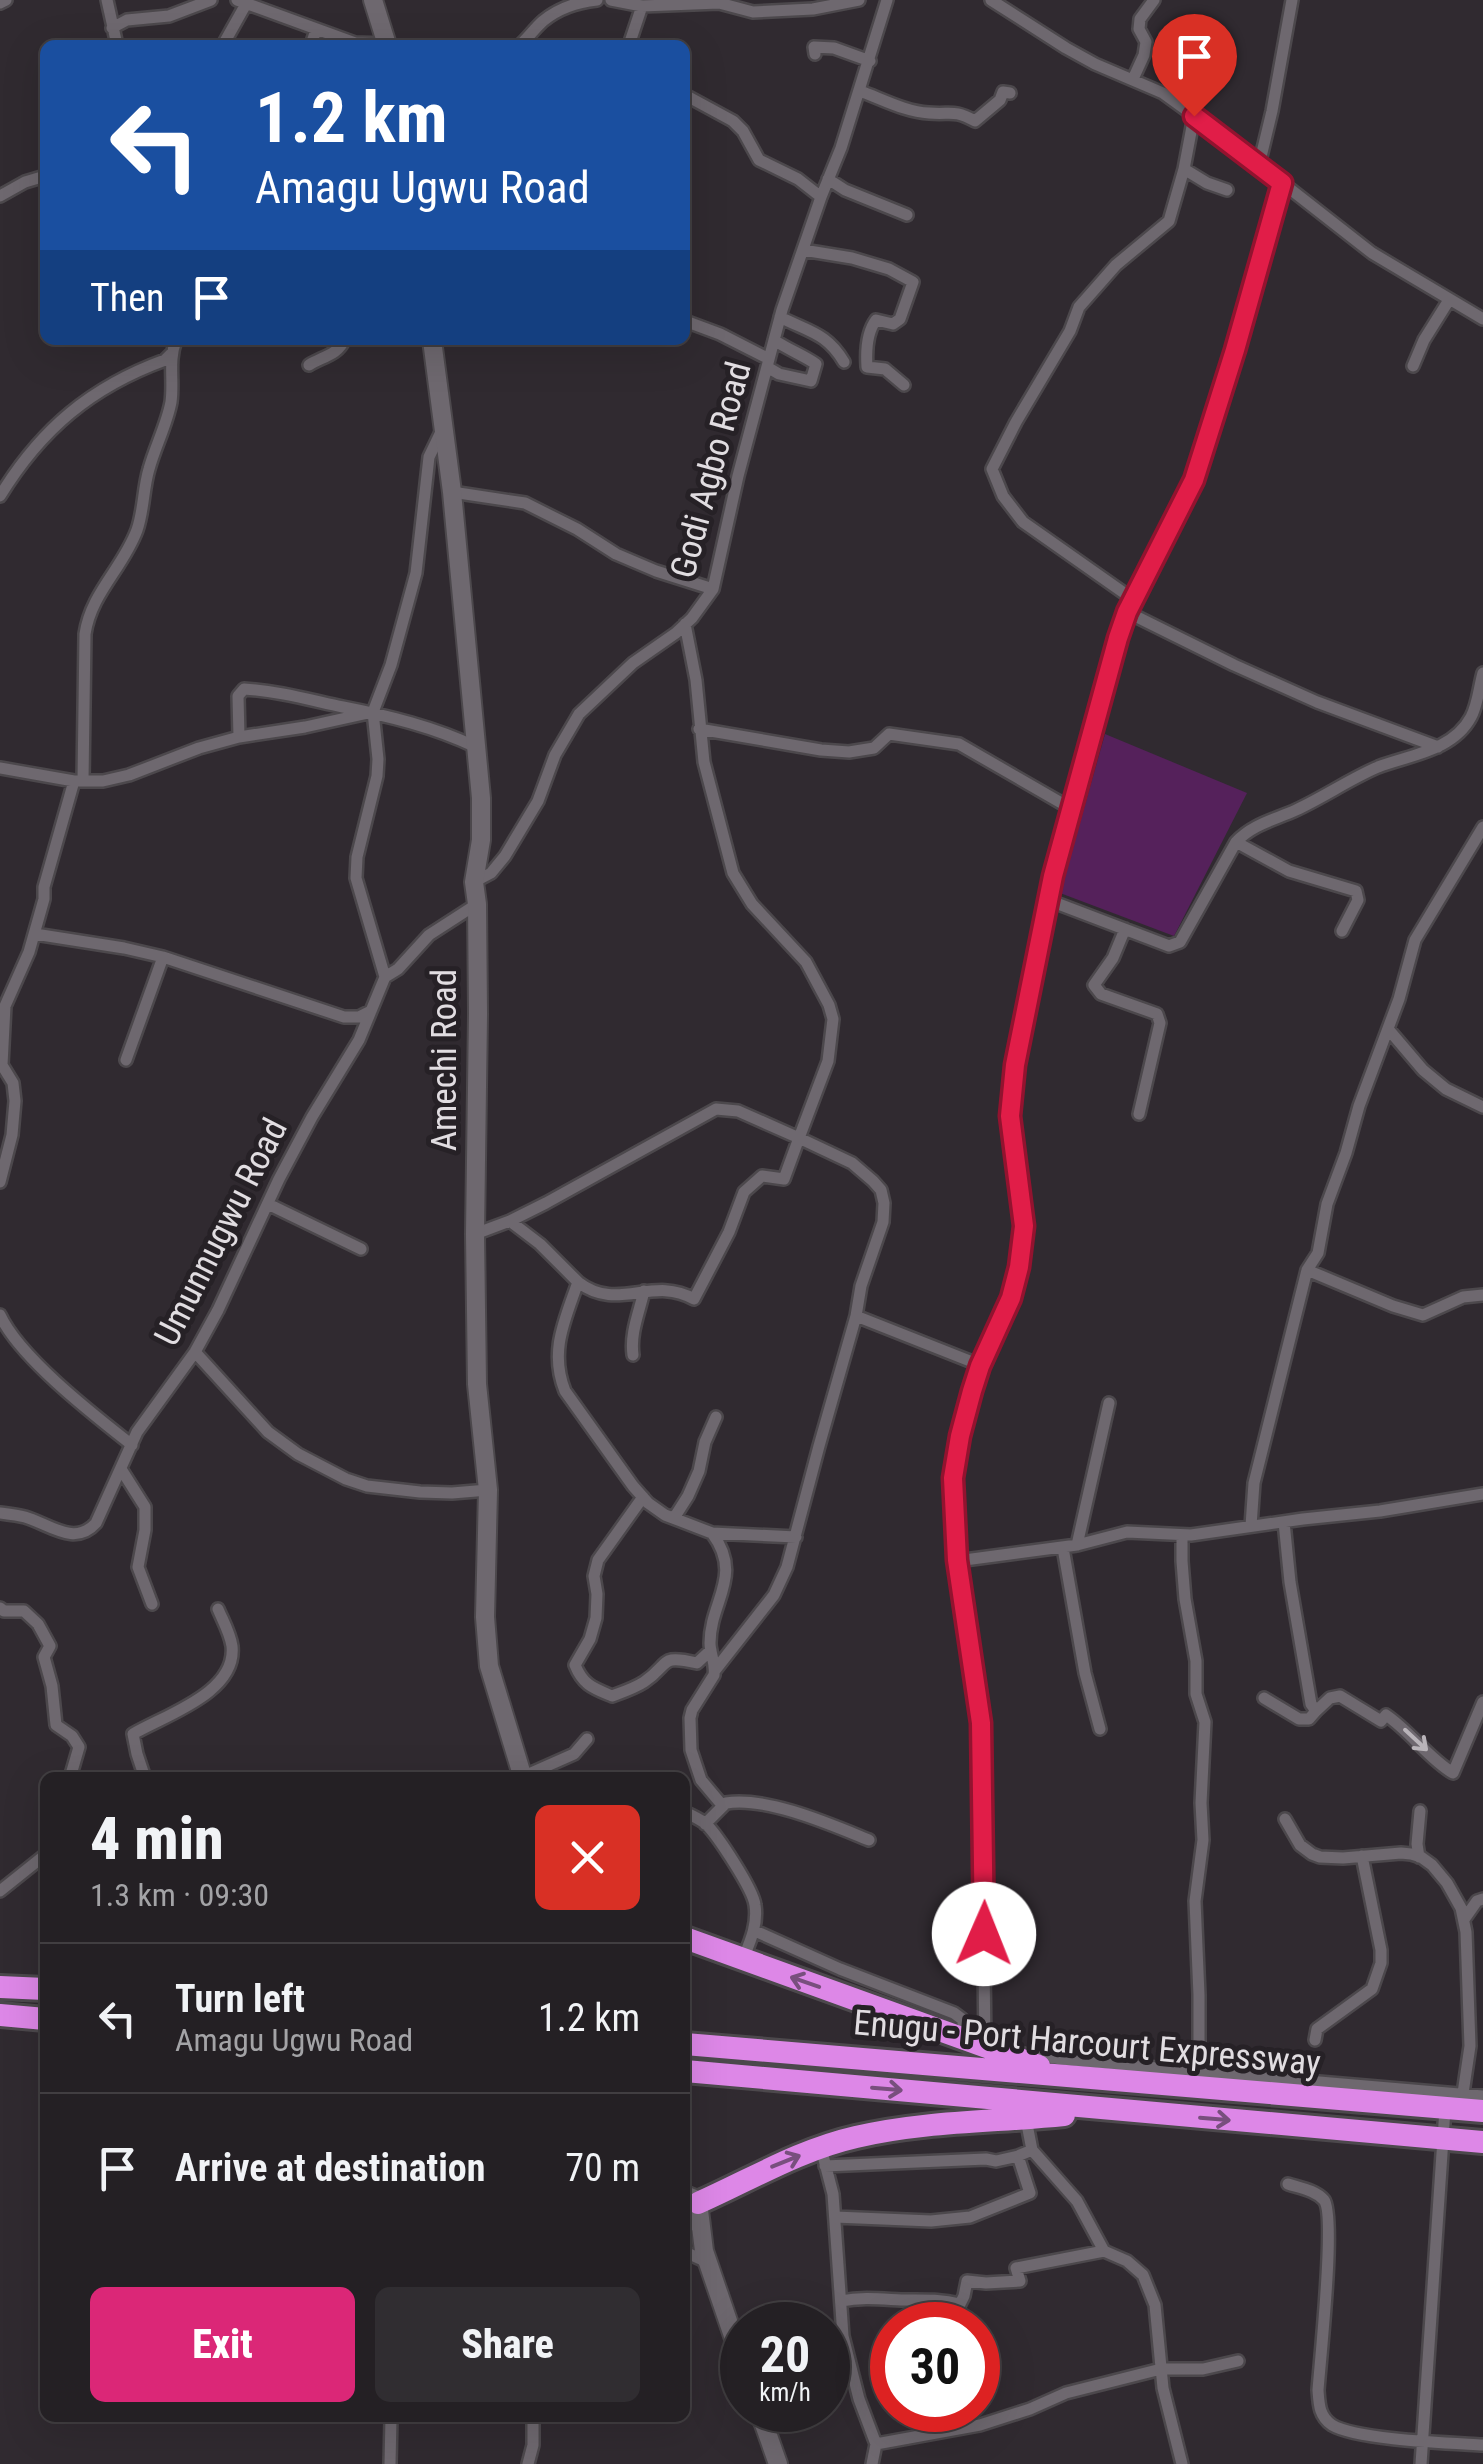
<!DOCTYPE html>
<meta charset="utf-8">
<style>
body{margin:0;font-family:"Roboto Condensed",sans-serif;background:#302d31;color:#f1f3f6;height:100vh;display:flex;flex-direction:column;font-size:38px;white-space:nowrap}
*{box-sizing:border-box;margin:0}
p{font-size:32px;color:#a3a3a6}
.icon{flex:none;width:55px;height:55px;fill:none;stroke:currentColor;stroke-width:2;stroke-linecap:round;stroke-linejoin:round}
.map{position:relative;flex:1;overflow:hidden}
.panel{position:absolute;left:40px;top:1772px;width:650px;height:650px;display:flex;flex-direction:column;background:#242024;border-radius:15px;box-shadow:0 10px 40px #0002,0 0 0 2px #413e41}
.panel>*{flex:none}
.banner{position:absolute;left:40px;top:40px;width:650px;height:305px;border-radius:15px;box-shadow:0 10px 40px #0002,0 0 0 2px #413e41;background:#1a4fa0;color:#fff;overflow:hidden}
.speed{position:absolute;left:720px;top:2302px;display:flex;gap:20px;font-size:50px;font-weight:700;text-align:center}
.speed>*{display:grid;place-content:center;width:130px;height:130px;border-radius:50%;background:#242024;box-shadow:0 10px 40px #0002,0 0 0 2px #413e41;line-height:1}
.speed small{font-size:25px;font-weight:400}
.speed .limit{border:15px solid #d22;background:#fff;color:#111}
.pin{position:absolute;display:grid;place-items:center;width:85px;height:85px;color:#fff;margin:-102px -42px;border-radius:50% 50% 50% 0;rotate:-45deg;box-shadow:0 0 10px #0007}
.pin .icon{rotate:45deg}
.me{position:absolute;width:110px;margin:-55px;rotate:1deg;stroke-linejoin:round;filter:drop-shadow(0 0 8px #0008)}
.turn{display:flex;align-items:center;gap:35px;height:210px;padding:0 50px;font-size:45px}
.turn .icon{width:130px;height:130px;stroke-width:2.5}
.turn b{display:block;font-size:70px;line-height:85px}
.then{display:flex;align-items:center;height:95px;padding:0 50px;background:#0003;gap:20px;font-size:38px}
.round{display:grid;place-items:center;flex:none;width:105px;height:105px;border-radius:15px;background:#302d31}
.overview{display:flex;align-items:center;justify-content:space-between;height:170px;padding:0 50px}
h1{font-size:60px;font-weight:800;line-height:75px}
.primary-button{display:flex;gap:20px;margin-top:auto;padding:20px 50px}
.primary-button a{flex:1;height:115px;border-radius:15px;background:#db2777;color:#fff;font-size:40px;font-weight:800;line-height:115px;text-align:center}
.primary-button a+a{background:#302d31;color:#f1f3f6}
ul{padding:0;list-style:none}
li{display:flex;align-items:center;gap:30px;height:150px;padding:0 50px;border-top:2px solid #413e41}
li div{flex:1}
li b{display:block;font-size:38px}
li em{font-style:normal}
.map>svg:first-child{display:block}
.green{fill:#55215b}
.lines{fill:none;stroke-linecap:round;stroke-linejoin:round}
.street-casing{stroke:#4c484c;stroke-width:16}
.secondary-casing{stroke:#4c484c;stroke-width:22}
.highway-casing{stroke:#4c484c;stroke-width:28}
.street{stroke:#6e686f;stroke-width:11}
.secondary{stroke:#6e686f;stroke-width:18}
.highway{stroke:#dd87e7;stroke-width:22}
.oneway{stroke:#b9b4b9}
.oneway2{stroke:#784f7d}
.route-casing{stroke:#92132f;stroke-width:25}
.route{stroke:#e11d48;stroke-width:18}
.labels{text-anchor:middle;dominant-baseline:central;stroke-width:10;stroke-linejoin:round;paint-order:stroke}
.street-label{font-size:35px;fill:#e1dde1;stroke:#262126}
</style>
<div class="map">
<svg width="1483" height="2464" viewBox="0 0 1483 2464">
<rect width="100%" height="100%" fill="#302a30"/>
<path class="green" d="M1105,734l142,59 -73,143 -114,-43z"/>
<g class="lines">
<defs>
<path id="street" d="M107,0l10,45
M237,0l118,43 32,1
M611,0l31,6 77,-3 34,9 60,-3 46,-9
M991,0l75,48 29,16 68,29 62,45 147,115 111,66
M0,3l6,-3
M112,28l15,-8 42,-4 42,-16
M1166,36l16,48 2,23
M223,45l23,-41
M311,45l5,-15
M520,45c8,-7 15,-17 23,-24 17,-14 35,-19 54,-21
M629,45l13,-39
M815,54l-1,-7 20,1 36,13
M1133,79l11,-24 2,-13 -7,-13 1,-10 14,-19
M860,91c22,8 46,21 69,22 22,2 24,-4 46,8l25,-21 3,-8 7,1
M685,95l48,26 10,10 16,29 39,19 23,18
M1259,165l13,-54 20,-111
M1184,169l23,14 20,7
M828,179l17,11 62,25
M0,196l25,-14 20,-6
M803,250l49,8 37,11 24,13 -13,37 -7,5 -17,-4c-9,12 -10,32 -9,47l18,2 19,16
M780,317c29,15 47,16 64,45
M685,321l35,13 49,25
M309,365c13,-8 30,-11 35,-25
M1413,366l11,-26 25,-40
M767,367l12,7 32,7 5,-17c-13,-9 -29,-15 -42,-24
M452,492l73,11 52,26 39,25 40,17 57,18
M0,496c41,-67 91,-109 165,-136l6,-6
M1134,600l-111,-78 -20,-26 -11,-27 24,-47 54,-91 9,-24 37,-42 53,-44 15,-52 10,-53
M1127,612l107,53 83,37 121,45
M699,729l122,21 28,2 25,-4 15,-14 70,10 111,64
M239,737l-1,-41 6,-7c35,2 66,11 99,18 46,9 91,20 133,40
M0,768l74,13h29l26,-6 70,-27 40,-11 66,-10 68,-15
M83,781l2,-147c6,-41 38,-66 52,-104 7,-20 6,-41 12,-61 6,-22 18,-45 22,-67 3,-22 -3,-40 5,-62
M1236,842l53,29 67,20 2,9 -16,31
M474,882l17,-9 14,-17 33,-55 17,-46 24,-41 54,-51 43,-30 16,-15 21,-29 25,-113 44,-166 39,-113 20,-49 46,-148
M1048,900l121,46 11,-4 56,-100c17,-18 38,-22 60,-32 28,-13 54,-31 82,-43 31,-12 75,-16 93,-50 7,-13 8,-30 12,-44
M1125,929l-12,29 -19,27 7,9 56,20 3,9 -21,91
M35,934l89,14 39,9 181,60h15l12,-6
M385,977l-29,-99 1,-21 20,-81 1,-17 -5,-47 18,-47 25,-92 13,-116 13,-27
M1389,1030l34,40 23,19 37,18
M126,1060l37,-103
M0,1182l12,-47 3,-34 -2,-18 -11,-18 3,-59 24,-54 15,-53v-12l30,-106
M268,1204l93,45
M510,1221l30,23 38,38c-13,38 -29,69 -13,109l68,95 15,17 17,12 47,18 84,4
M475,1234l35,-13 36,-18 170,-94 22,2 61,27 29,-77 5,-42 -4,-14 -23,-43 -54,-58 -19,-31 -29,-111 -8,-82 -11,-56
M1307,1270l86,36 30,9 40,-18 20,-2
M578,1282c40,31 74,-7 116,17l35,-67 15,-40 18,-16 22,3 15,-41 53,25 21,18 8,9 3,13 -1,19 -22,64 -5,30 -37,130 -32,121 -13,28 -58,74
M0,1315c20,43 94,100 132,130
M856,1316l124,49
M195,1352l73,80 30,22 48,25 21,7 53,6 32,1 36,-3
M633,1355c-3,-22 6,-42 11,-64
M121,1469l24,38v23l-7,37 14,37
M643,1497l-45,63 -4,16 3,18 -1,24 -6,21 -15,26c8,20 18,23 37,31 11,-4 23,-8 32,-14 27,-18 14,-28 53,-19l14,-13
M0,1513c8,1 17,2 25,4 24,7 50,30 71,6l41,-91 58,-80 23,-42 61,-131 33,-62 47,-77 26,-63 13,-8 31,-34 48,-31
M674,1518l14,-22 11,-25 6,-29 11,-25
M1284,1522l6,60 21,122 5,7 14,-13 10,-2 41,25 5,-6c25,17 42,43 67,58l30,-71
M1251,1526l3,-43 5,-20 48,-193 11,-17 9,-49 19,-51 13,-47 40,-107 16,-59 68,-113
M712,1533c32,43 -2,68 -2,110 0,11 6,20 4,32l-22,35 -2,8 1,32 10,30 21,25
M1182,1536v25l3,38 11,62v33l9,28 -4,81 2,37 -8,61 4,94v60l-8,15
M1077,1545l32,-142
M1063,1548l22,125 15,56
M957,1561l120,-16 50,-13 64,3 112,-16 77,-8 103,-17
M0,1608l4,3h20l14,13 12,22 -6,11 8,29 4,39 16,11 7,11 -9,31
M1264,1698l35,21h10l7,-8
M522,1777l52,-23 13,-15
M145,1778l-8,-24 -4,-20c32,-19 104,-41 99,-88 -2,-13 -9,-25 -14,-37
M685,1812c7,4 15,7 21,12 12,12 47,65 49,81 3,20 -5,37 -12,54
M1285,1819l15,26 12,9 8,3 23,1 58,-5 10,1 10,3 11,8 15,18 14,25 5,24 4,114 -8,54
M705,1824l21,-21c40,-7 106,22 143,37
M1419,1857l-2,-13 3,-33
M0,1891l45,-36
M1465,1918l12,-17 6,-2
M755,1931l85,38 114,44 8,6 5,19
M1315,2040l2,-11 55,-40 9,-26v-13l-19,-94
M985,2045l-4,-322 -24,-162 -4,-78 7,-47 12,-45 8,-26 31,-67 8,-31 5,-42 -14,-109 5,-51 38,-189 65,-238 9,-26 67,-131 41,-131 47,-167
M1032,2054l29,5 96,9 326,28
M1026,2119l6,31 45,51 27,50 23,10 16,14 12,30 8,83 19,76
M821,2148l12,46 10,142 16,63 17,45 -4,20
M825,2166l161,-7 10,2 22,-5
M1288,2184c12,4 27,6 36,16 12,15 -4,162 -6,190 1,14 1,26 14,35 25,15 118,18 151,20
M835,2217l96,4 39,-4 60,-24 -12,-37 14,-6
M685,2252l22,10
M841,2301c21,-4 39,-2 60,-1 20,0 39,-1 59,4l4,-8 3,-15 19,2 34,-2 -4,-13 88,-17
M876,2444l104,-19 50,-16 36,-16 95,-24h42l35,-8
M390,2464l1,-46
M528,2464l5,-19v-27
M1421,2464l24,-355"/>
<path id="secondary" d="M373,0l14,45
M432,340l20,152 29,306v42l-7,42 3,22 1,110 -3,220 2,150 11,106 -3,127 4,49 34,112
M685,2195l10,4 4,11 -7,11 -7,1
M699,2210l5,41 38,111
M759,2410l19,54"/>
<path id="highway" d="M685,1938l354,128
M0,1987l45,2
M0,2015l45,4
M685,2044l798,67
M685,2071l798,71
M698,2203c52,-23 101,-53 158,-66 68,-16 139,-15 208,-22"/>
</defs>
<use href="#street" class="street-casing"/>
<use href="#secondary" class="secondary-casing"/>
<use href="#highway" class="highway-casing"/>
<use href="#street" class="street"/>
<use href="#secondary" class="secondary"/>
<use href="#highway" class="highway"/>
</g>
<defs><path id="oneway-shaft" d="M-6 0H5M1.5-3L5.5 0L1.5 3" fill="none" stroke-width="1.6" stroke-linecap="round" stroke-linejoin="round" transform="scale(2.5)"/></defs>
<use class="oneway" href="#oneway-shaft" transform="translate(1416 1740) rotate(43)"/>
<g class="oneway2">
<use href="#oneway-shaft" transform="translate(805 1982) rotate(-161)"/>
<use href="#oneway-shaft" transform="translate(887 2089) rotate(5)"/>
<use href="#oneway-shaft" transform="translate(1215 2119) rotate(5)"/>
<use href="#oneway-shaft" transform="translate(786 2161) rotate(-22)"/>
</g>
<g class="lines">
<defs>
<path id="route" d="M984,1934l-3,-211 -24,-163 -4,-82 7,-42 12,-45 8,-25 31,-68 8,-31 5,-41 -14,-110 5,-51 38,-189 65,-238 9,-26 67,-132 41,-130 47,-167 -88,-67"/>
</defs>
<use href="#route" class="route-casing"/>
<use href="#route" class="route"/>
</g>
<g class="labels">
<g class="street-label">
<text transform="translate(711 470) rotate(-75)">Godi Agbo Road</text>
<text transform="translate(444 1060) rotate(-90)">Amechi Road</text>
<text transform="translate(221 1232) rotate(-63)">Umunnugwu Road</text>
<text transform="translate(1087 2043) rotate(5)">Enugu - Port Harcourt Expressway</text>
</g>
</g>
</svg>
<div class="speed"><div>20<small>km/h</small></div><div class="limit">30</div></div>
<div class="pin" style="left:1194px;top:116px;background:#d93025"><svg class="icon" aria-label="arrive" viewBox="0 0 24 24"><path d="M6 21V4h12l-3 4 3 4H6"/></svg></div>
<svg class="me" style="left:984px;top:1934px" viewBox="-20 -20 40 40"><circle r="19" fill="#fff"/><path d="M0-13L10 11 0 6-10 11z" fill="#e11d48"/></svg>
<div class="banner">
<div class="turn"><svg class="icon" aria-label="left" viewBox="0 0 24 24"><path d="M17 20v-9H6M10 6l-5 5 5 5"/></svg><div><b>1.2 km</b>Amagu Ugwu Road</div></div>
<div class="then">Then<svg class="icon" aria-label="arrive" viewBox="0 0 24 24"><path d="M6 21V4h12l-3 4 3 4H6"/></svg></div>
</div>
<section class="panel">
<div class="overview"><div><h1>4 min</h1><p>1.3 km · 09:30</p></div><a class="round" style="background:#d93025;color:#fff"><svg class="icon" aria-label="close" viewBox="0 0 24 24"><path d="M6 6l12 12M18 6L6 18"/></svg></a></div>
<ul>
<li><svg class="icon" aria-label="left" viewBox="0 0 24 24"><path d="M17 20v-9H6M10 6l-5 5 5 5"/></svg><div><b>Turn left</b><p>Amagu Ugwu Road</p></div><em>1.2 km</em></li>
<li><svg class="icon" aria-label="arrive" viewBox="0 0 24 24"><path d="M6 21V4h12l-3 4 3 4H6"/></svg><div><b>Arrive at destination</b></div><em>70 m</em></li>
</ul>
<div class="primary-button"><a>Exit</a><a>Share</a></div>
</section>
</div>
